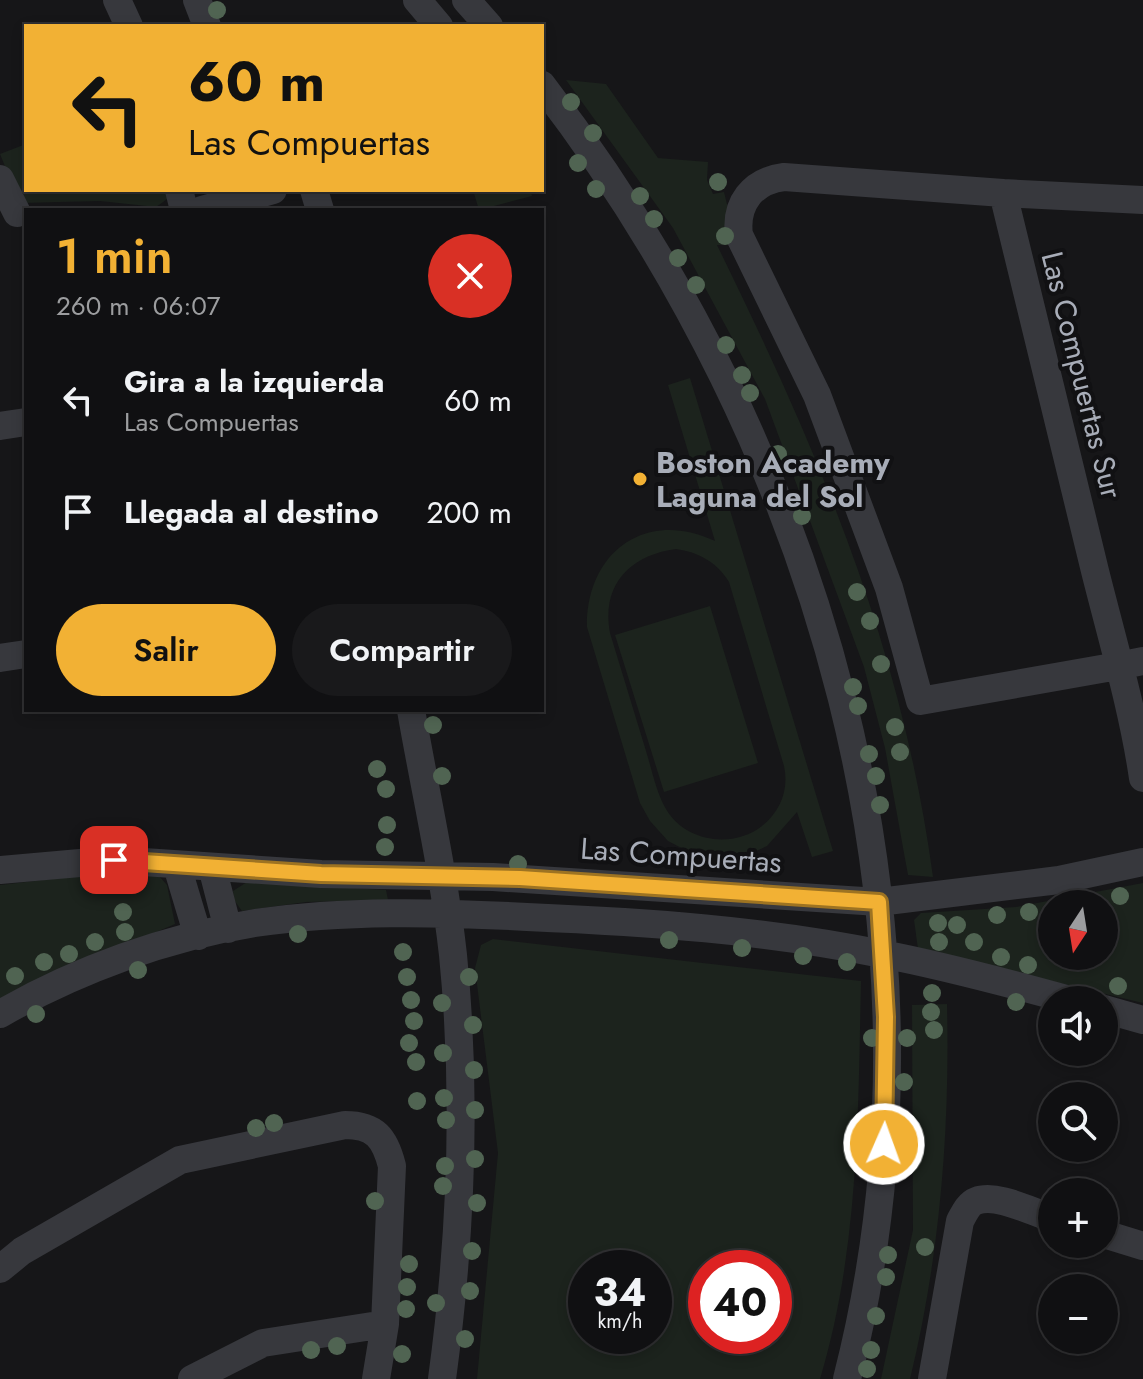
<!DOCTYPE html>
<html lang="es">
<meta charset="utf-8">
<style>
body{margin:0;font-family:Jost,sans-serif;background:#19191b;color:#f1f3f6;height:100vh;display:flex;flex-direction:column;font-size:30px;white-space:nowrap}
*{box-sizing:border-box;margin:0}
p{font-size:26px;color:#9c9d9f}
.icon{flex:none;width:44px;height:44px;fill:none;stroke:currentColor;stroke-width:2;stroke-linecap:round;stroke-linejoin:round}
.map{position:relative;flex:1;overflow:hidden}
.sheet{position:absolute;left:24px;top:208px;width:520px;height:504px;display:flex;flex-direction:column;background:#101012;border-radius:0px;box-shadow:0 4px 12px #0003,0 0 0 2px #303032}
.sheet>*{flex:none}
.top-card{position:absolute;left:24px;top:24px;width:520px;height:168px;border-radius:0px;box-shadow:0 4px 12px #0003,0 0 0 2px #303032;background:#f2b134;color:#111;overflow:hidden}
.needle{width:52px;rotate:192deg}
.buttons{position:absolute;left:1038px;top:890px;display:grid;gap:16px}
.buttons a{display:grid;place-items:center;width:80px;height:80px;border-radius:50%;background:#101012;box-shadow:0 4px 12px #0003,0 0 0 2px #303032;font-size:40px}
.speed{position:absolute;left:568px;top:1250px;display:flex;gap:16px;font-size:40px;font-weight:700;text-align:center}
.speed>*{display:grid;place-content:center;width:104px;height:104px;border-radius:50%;background:#101012;box-shadow:0 4px 12px #0003,0 0 0 2px #303032;line-height:1}
.speed small{font-size:20px;font-weight:400}
.speed .limit{border:12px solid #d22;background:#fff;color:#111}
.pin{position:absolute;display:grid;place-items:center;width:68px;height:68px;color:#fff;margin:-34px;border-radius:16px;box-shadow:0 4px 12px #0006}
.me{position:absolute;width:88px;margin:-44px;rotate:2deg;stroke-linejoin:round;filter:drop-shadow(0 0 6px #0008)}
.turn{display:flex;align-items:center;gap:28px;height:168px;padding:0 32px;font-size:36px}
.turn .icon{width:104px;height:104px;stroke-width:2.5}
.turn b{display:block;font-size:56px;line-height:68px}
.round{display:grid;place-items:center;flex:none;width:84px;height:84px;border-radius:42px;background:#19191b}
.head{display:flex;align-items:center;justify-content:space-between;height:136px;padding:0 32px}
h1{font-size:48px;font-weight:600;line-height:60px;color:#f2b134}
.cta{display:flex;gap:16px;margin-top:auto;padding:16px 32px}
.cta a{flex:1;height:92px;border-radius:48px;background:#f2b134;color:#111;font-size:32px;font-weight:600;line-height:92px;text-align:center}
.cta a+a{background:#19191b;color:#f1f3f6}
ul{padding:0;list-style:none}
li{display:flex;align-items:center;gap:24px;height:112px;padding:0 32px}
li div{flex:1}
li b{display:block;font-size:30px}
li em{font-style:normal}
.map>svg:first-child{display:block}
.green{fill:#1c231d;fill-rule:evenodd}
.lines{fill:none;stroke-linecap:round;stroke-linejoin:round}
.minor{stroke:#37383d;stroke-width:28}
.tree{fill:#506452}
.route-casing{stroke:#9d7322;stroke-width:20}
.route{stroke:#f2b134;stroke-width:14}
.poi-dot{fill:#f2b134;stroke:#111113;stroke-width:3}
.labels{text-anchor:middle;dominant-baseline:central;stroke-width:8;stroke-linejoin:round;paint-order:stroke}
.street-label{font-size:30px;fill:#a8adb8;stroke:#111113}
.poi-label{font-size:30px;font-weight:bold;fill:#a8adb8;stroke:#111113;text-anchor:start}
</style>
<div class="map">
<svg width="1143" height="1379" viewBox="0 0 1143 1379">
<rect width="100%" height="100%" fill="#161618"/>
<path class="green" d="M566,80l40,4 52,74 50,4 -1,18 6,14 11,-2 13,53h-20c102,208 185,401 216,632l-25,-2 -23,-127 -21,-81 -99,-268 -92,-171z
M26,144v46h143l1,7 -14,10 -56,-6 -80,2 -20,-49z
M473,190h57l2,6 -53,14z
M690,378l143,473 -21,6 -15,-45 -30,34 -24,11 -30,2 -18,-4 -27,-14 -18,-20 -10,-18 -53,-176c-1,-75 59,-119 128,-86l-47,-156zM676,549c22,3 41,13 53,33l55,184c5,23 -3,45 -22,60 -29,23 -77,16 -96,-17 -10,-17 -14,-39 -20,-58 -12,-39 -24,-79 -36,-118 -9,-48 20,-78 66,-84z
M710,606l48,157 -94,29 -49,-157z
M88,875l71,1 8,9 8,39 -175,75v-114z
M247,882l139,8 2,10 -82,2 -64,9 -8,-11 -1,-9z
M1143,883v120l-225,-54 -4,-29 7,-7 95,-6zM1052,904h52v52h-52z
M493,939l368,42c-3,135 -2,268 -41,398h-343l21,-226 -23,-185 6,-23zM586,1268h68v68h-68zM774,1268v68h-68v-68z
M947,1004c3,126 -7,252 -37,375h-29l32,-149 -1,-225z"/>
<g class="lines">
<path class="minor" d="M117,0l12,26
M197,0l10,26
M417,0l22,26
M466,0l23,26
M542,85c278,361 420,844 305,1294
M0,179l17,34
M179,190l5,20
M314,190l6,20
M1003,193l140,7
M202,210l71,-20
M0,426l26,-4
M0,658l26,-4
M1143,661l-25,5 -198,35 -31,-113 -72,-193 -78,-160c-4,-31 13,-54 45,-58l219,16c30,126 61,252 92,378 17,68 38,138 48,207
M411,710c14,81 33,163 42,245 14,141 8,284 -11,424
M177,866l21,70
M212,867l16,62
M0,870l114,-10 207,14 172,3 386,25 180,-22 84,-18
M1104,1009l39,11
M0,1014c77,-44 167,-77 255,-91 90,-13 182,-11 272,-6 118,5 239,13 355,37 63,12 126,29 188,46
M1104,1234l39,12
M0,1269l22,-18 158,-91 165,-35c30,0 40,13 47,41l-7,158 -122,19 -71,36
M376,1379l9,-55
M932,1379l28,-158c4,-7 8,-17 16,-20 21,-8 56,11 76,17"/>
</g>
<g class="tree">
<circle cx="217" cy="10" r="9"/>
<circle cx="571" cy="102" r="9"/>
<circle cx="593" cy="133" r="9"/>
<circle cx="578" cy="163" r="9"/>
<circle cx="718" cy="182" r="9"/>
<circle cx="596" cy="189" r="9"/>
<circle cx="640" cy="196" r="9"/>
<circle cx="654" cy="219" r="9"/>
<circle cx="725" cy="236" r="9"/>
<circle cx="678" cy="258" r="9"/>
<circle cx="696" cy="285" r="9"/>
<circle cx="726" cy="345" r="9"/>
<circle cx="742" cy="375" r="9"/>
<circle cx="750" cy="393" r="9"/>
<circle cx="778" cy="454" r="9"/>
<circle cx="802" cy="516" r="9"/>
<circle cx="857" cy="592" r="9"/>
<circle cx="870" cy="621" r="9"/>
<circle cx="881" cy="664" r="9"/>
<circle cx="853" cy="687" r="9"/>
<circle cx="858" cy="706" r="9"/>
<circle cx="433" cy="725" r="9"/>
<circle cx="895" cy="727" r="9"/>
<circle cx="900" cy="752" r="9"/>
<circle cx="869" cy="754" r="9"/>
<circle cx="377" cy="769" r="9"/>
<circle cx="442" cy="776" r="9"/>
<circle cx="876" cy="776" r="9"/>
<circle cx="386" cy="789" r="9"/>
<circle cx="880" cy="805" r="9"/>
<circle cx="387" cy="825" r="9"/>
<circle cx="385" cy="847" r="9"/>
<circle cx="518" cy="864" r="9"/>
<circle cx="1120" cy="896" r="9"/>
<circle cx="123" cy="912" r="9"/>
<circle cx="1029" cy="912" r="9"/>
<circle cx="997" cy="915" r="9"/>
<circle cx="938" cy="923" r="9"/>
<circle cx="957" cy="925" r="9"/>
<circle cx="125" cy="932" r="9"/>
<circle cx="298" cy="934" r="9"/>
<circle cx="669" cy="940" r="9"/>
<circle cx="95" cy="942" r="9"/>
<circle cx="939" cy="942" r="9"/>
<circle cx="974" cy="942" r="9"/>
<circle cx="742" cy="948" r="9"/>
<circle cx="403" cy="952" r="9"/>
<circle cx="69" cy="954" r="9"/>
<circle cx="803" cy="956" r="9"/>
<circle cx="1001" cy="957" r="9"/>
<circle cx="44" cy="962" r="9"/>
<circle cx="847" cy="962" r="9"/>
<circle cx="1028" cy="965" r="9"/>
<circle cx="138" cy="970" r="9"/>
<circle cx="15" cy="976" r="9"/>
<circle cx="407" cy="977" r="9"/>
<circle cx="469" cy="977" r="9"/>
<circle cx="1118" cy="986" r="9"/>
<circle cx="932" cy="993" r="9"/>
<circle cx="411" cy="1000" r="9"/>
<circle cx="1016" cy="1002" r="9"/>
<circle cx="442" cy="1003" r="9"/>
<circle cx="931" cy="1012" r="9"/>
<circle cx="36" cy="1014" r="9"/>
<circle cx="414" cy="1021" r="9"/>
<circle cx="473" cy="1025" r="9"/>
<circle cx="934" cy="1030" r="9"/>
<circle cx="872" cy="1038" r="9"/>
<circle cx="907" cy="1038" r="9"/>
<circle cx="409" cy="1043" r="9"/>
<circle cx="443" cy="1053" r="9"/>
<circle cx="416" cy="1062" r="9"/>
<circle cx="474" cy="1070" r="9"/>
<circle cx="904" cy="1082" r="9"/>
<circle cx="444" cy="1098" r="9"/>
<circle cx="417" cy="1101" r="9"/>
<circle cx="475" cy="1110" r="9"/>
<circle cx="446" cy="1120" r="9"/>
<circle cx="274" cy="1123" r="9"/>
<circle cx="256" cy="1128" r="9"/>
<circle cx="475" cy="1159" r="9"/>
<circle cx="898" cy="1162" r="9"/>
<circle cx="445" cy="1166" r="9"/>
<circle cx="443" cy="1186" r="9"/>
<circle cx="375" cy="1201" r="9"/>
<circle cx="477" cy="1203" r="9"/>
<circle cx="925" cy="1247" r="9"/>
<circle cx="472" cy="1251" r="9"/>
<circle cx="888" cy="1255" r="9"/>
<circle cx="409" cy="1264" r="9"/>
<circle cx="886" cy="1277" r="9"/>
<circle cx="407" cy="1287" r="9"/>
<circle cx="470" cy="1291" r="9"/>
<circle cx="436" cy="1303" r="9"/>
<circle cx="406" cy="1309" r="9"/>
<circle cx="876" cy="1316" r="9"/>
<circle cx="465" cy="1339" r="9"/>
<circle cx="337" cy="1346" r="9"/>
<circle cx="311" cy="1350" r="9"/>
<circle cx="871" cy="1350" r="9"/>
<circle cx="402" cy="1354" r="9"/>
<circle cx="867" cy="1369" r="9"/>
</g>
<g class="lines">
<defs>
<path id="route" d="M114,860l207,14 199,4 359,24 7,115 -2,127"/>
</defs>
<use href="#route" class="route-casing"/>
<use href="#route" class="route"/>
</g>
<circle class="poi-dot" cx="640" cy="479" r="8"/>
<g class="labels">
<g class="street-label">
<text transform="translate(1082 375) rotate(76)">Las Compuertas Sur</text>
<text transform="translate(681 855) rotate(4)">Las Compuertas</text>
</g>
<g class="poi-label">
<text x="656" y="462">Boston Academy<tspan x="656" dy="34">Laguna del Sol</tspan></text>
</g>
</g>
</svg>
<div class="buttons">
<a><svg class="needle" viewBox="-14 -14 28 28"><path d="M0-13l5 13h-10z" fill="#e53935"/><path d="M0 13l5-13h-10z" fill="#9c9d9f"/></svg></a>
<a><svg class="icon" aria-label="sound" viewBox="0 0 24 24"><path d="M4 9h4l5-4v14l-5-4H4zM17 9q2 3 0 6"/></svg></a>
<a><svg class="icon" aria-label="search" viewBox="0 0 24 24"><circle cx="10" cy="10" r="6"/><path d="M15 15l6 6"/></svg></a>
<a>+</a>
<a>−</a>
</div>
<div class="speed"><div>34<small>km/h</small></div><div class="limit">40</div></div>
<div class="pin" style="left:114px;top:860px;background:#d93025"><svg class="icon" aria-label="arrive" viewBox="0 0 24 24"><path d="M6 21V4h12l-3 4 3 4H6"/></svg></div>
<svg class="me" style="left:884px;top:1144px" viewBox="-20 -20 40 40"><circle r="17" fill="#f2b134" stroke="#fff" stroke-width="3"/><path d="M0-11L8 9 0 5-8 9z" fill="#fff"/></svg>
<div class="top-card">
<div class="turn"><svg class="icon" aria-label="left" viewBox="0 0 24 24"><path d="M17 20v-9H6M10 6l-5 5 5 5"/></svg><div><b>60 m</b>Las Compuertas</div></div>
</div>
<section class="sheet">
<div class="head"><div><h1>1 min</h1><p>260 m · 06:07</p></div><a class="round" style="background:#d93025;color:#fff"><svg class="icon" aria-label="close" viewBox="0 0 24 24"><path d="M6 6l12 12M18 6L6 18"/></svg></a></div>
<ul>
<li><svg class="icon" aria-label="left" viewBox="0 0 24 24"><path d="M17 20v-9H6M10 6l-5 5 5 5"/></svg><div><b>Gira a la izquierda</b><p>Las Compuertas</p></div><em>60 m</em></li>
<li><svg class="icon" aria-label="arrive" viewBox="0 0 24 24"><path d="M6 21V4h12l-3 4 3 4H6"/></svg><div><b>Llegada al destino</b></div><em>200 m</em></li>
</ul>
<div class="cta"><a>Salir</a><a>Compartir</a></div>
</section>
</div>
